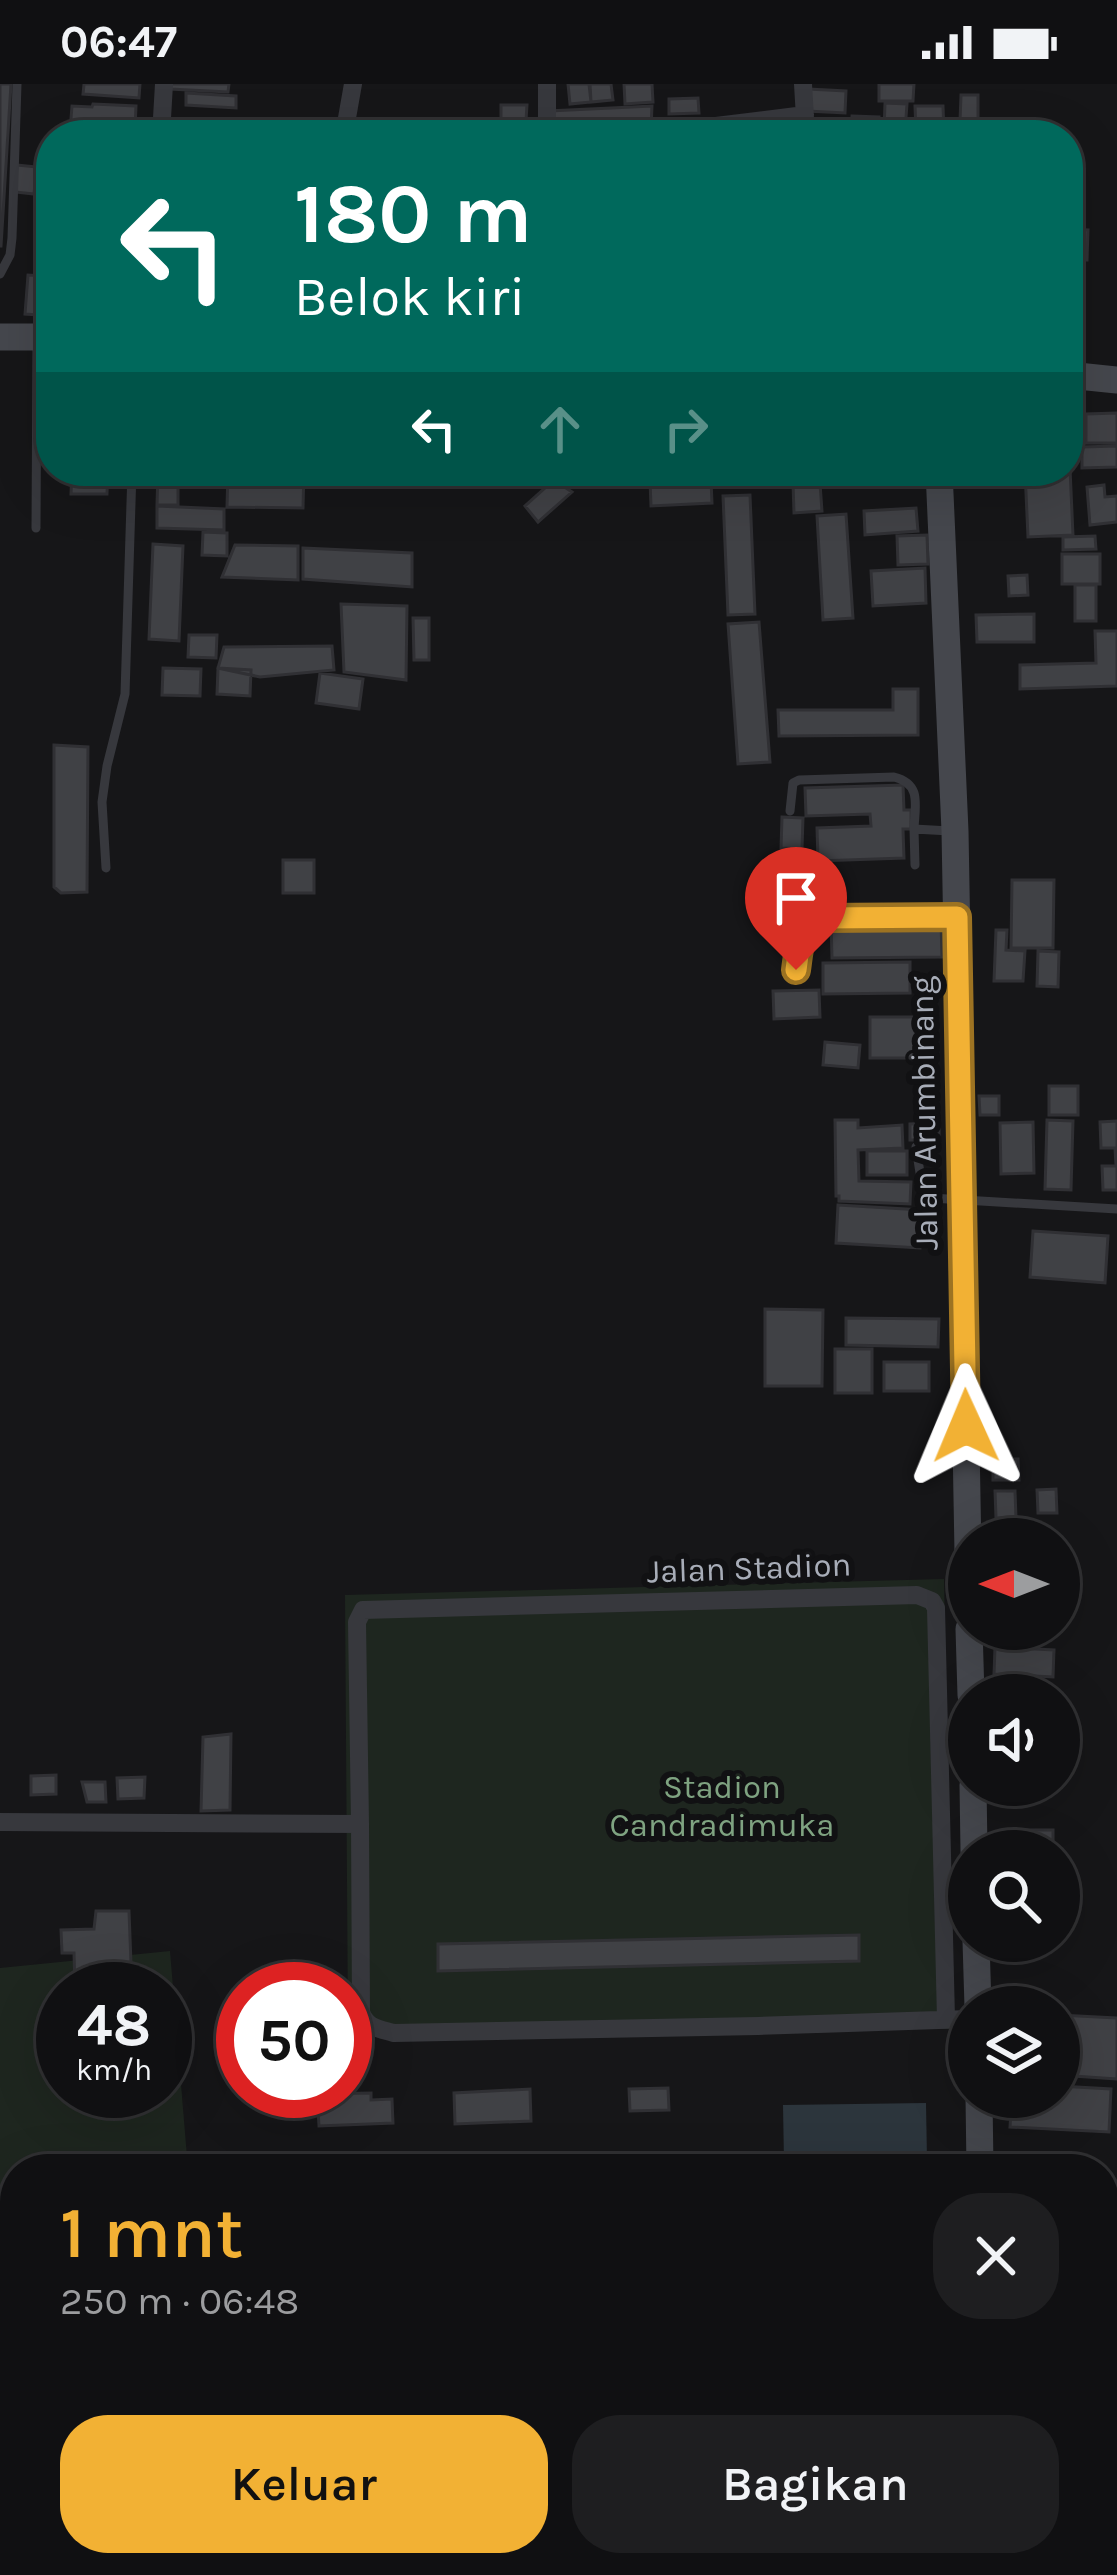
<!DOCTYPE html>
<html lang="id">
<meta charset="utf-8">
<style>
body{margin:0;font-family:Karla,sans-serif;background:#1e1e20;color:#f1f3f6;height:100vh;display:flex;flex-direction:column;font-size:45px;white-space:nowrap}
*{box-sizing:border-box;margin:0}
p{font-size:39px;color:#9c9d9f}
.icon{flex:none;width:66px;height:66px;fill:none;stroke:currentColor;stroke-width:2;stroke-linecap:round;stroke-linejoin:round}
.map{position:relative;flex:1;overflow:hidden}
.panel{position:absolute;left:0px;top:2070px;width:1119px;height:423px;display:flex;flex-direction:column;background:#101012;border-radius:48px 48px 0 0;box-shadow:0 12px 48px #0002,0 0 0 3px #303032}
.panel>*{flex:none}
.top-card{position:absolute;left:36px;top:36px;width:1047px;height:366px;border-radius:48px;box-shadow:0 12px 48px #0002,0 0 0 3px #303032;background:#00695c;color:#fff;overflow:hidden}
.needle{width:78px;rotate:270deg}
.buttons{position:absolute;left:948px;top:1434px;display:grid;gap:24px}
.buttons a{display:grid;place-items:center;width:132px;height:132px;border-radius:50%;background:#101012;box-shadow:0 12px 48px #0002,0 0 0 3px #303032;font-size:60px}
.speed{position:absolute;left:36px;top:1878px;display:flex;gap:24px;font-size:60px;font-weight:700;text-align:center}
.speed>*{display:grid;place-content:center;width:156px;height:156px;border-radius:50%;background:#101012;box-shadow:0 12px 48px #0002,0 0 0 3px #303032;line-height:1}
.speed small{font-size:30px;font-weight:400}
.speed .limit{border:18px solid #d22;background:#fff;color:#111}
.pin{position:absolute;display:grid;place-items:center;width:102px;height:102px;color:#fff;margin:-123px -51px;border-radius:50% 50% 50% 0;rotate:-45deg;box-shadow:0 0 12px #0007}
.pin .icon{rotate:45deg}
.me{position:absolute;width:132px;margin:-66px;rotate:359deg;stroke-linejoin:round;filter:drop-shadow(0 0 9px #0008)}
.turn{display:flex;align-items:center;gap:42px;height:252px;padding:0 60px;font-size:54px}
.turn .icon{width:156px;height:156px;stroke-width:2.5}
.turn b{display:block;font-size:84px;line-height:102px}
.lanes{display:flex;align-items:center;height:114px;padding:0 60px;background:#0003;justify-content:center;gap:60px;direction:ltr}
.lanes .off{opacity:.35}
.round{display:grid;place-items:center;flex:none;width:126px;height:126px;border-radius:48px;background:#1e1e20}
.headline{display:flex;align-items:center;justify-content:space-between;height:204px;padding:0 60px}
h1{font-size:72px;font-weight:600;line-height:90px;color:#f2b134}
.button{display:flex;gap:24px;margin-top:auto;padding:24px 60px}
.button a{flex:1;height:138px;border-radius:48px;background:#f2b134;color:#111;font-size:48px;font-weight:600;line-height:138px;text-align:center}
.button a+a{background:#1e1e20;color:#f1f3f6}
.status{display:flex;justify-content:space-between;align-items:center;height:84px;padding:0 60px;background:#101012;direction:ltr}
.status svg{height:33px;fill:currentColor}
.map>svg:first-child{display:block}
.green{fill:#1e261f;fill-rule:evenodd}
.water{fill:#2c353c}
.building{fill:#404145;stroke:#303034;stroke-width:3}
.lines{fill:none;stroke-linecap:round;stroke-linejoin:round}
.service{stroke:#37383d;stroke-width:9}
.minor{stroke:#37383d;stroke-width:18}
.secondary{stroke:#45474d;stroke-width:27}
.route-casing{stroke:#9d7322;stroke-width:30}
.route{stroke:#f2b134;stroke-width:21}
.labels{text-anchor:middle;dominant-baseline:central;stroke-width:12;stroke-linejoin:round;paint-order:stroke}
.street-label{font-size:33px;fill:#a8adb8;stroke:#111113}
.park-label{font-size:33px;fill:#7fa381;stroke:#111113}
</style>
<div class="status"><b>06:47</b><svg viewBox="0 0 49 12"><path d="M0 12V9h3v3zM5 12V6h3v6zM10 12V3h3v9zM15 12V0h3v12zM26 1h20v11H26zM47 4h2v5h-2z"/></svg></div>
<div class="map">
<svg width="1117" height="2491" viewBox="0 0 1117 2491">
<rect width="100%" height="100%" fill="#161618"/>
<path class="green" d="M944,1495l9,450 -605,-4 -3,-430z
M170,1867l18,218h-173v393h186l1,13h-202v-607zM63,1905h102v102h-102z"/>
<path class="water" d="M926,2019l1,57 -143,2 -1,-57z"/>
<path class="building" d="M0,0h11l-10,162h-1z
M84,0h56l-1,14 -56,-4z
M170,0h59l-1,8 -58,-3z
M568,0h21l2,18 -21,2z
M590,0h21l2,16 -22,2z
M624,0h28l1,18 -28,2z
M879,0h35l-1,17h-34z
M808,5l38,2 -1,22 -38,-2z
M186,9l50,3v12l-50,-3z
M961,11h17v26h-18z
M698,14l1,15 -30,1v-15z
M885,19l22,1 -2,27 -21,-1z
M93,20l43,2 -1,24 -35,-2v4l-30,-1 2,-25 20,1z
M501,21h26l-1,16 -25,-1z
M652,22l-1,23 -95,6 -7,-24z
M915,22h28l1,26h-28z
M852,32l27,1 -1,18h-27z
M819,35h28v16h-28z
M501,36l25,1v14h-25z
M991,36l29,1 -1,14h-28z
M17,81l20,2 -3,27 -19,-2z
M51,83v34l-11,-2 -1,-31z
M1068,145l20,1 -1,30h-19z
M46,169l5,1v42l-11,-1 -2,20 -13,-1 3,-39 17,1z
M1117,329v30h-31v-29z
M1069,362l4,89 -45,2 -3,-66h43z
M1117,362v21l-35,1v-21z
M72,387h36l-1,23h-36z
M158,387h20v34h-21z
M228,387h76l-1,37 -76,-1z
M554,396l18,12 -34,30 -13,-16z
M711,396l1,23 -61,3 -1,-24z
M820,399l2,28 -28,2 -1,-29z
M1104,401l1,12 12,-1v26l-27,3 -3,-38z
M750,411l5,119 -27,1 -5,-119z
M157,422l67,3v21l-67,-2z
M916,424l2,23 -53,4 -1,-24z
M846,430l7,104 -30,2 -6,-104z
M203,448l24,1v23l-25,-1z
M927,451l1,29 -30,1 -1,-29z
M1095,452l1,13 -33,1v-13z
M153,460l30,2 -4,95 -30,-2z
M235,461l63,1v34l-76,-3z
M303,464l109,5v34l-109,-8z
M1062,470h38v30h-38z
M925,484l1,35 -53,3 -2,-35z
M1027,491l1,20 -19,1 -1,-20z
M1075,501h21v36h-21z
M341,520l66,2 -1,74 -62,-8z
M1034,530v28h-57l-1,-27z
M413,534h16v42h-15z
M759,538l11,140 -32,2 -10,-140z
M1095,547h22v55l-97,3v-24l76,-2z
M189,551h28l-1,23 -28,-1z
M332,562l2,24 -74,7 -42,-9 6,-21z
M163,584l38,1 -1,27 -38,-1z
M218,584l33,2 -1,26 -33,-2z
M320,589l43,6 -4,30 -43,-6z
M893,605h25v46l-139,1 -1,-26h115z
M54,661l34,2 -1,145 -26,1 -7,-6z
M903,701l1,25h7v19h-8l1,29 -86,3 -1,-33 54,-2 -1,-12 -64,2 -1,-28z
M782,733l21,1 -1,31 -21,-1z
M283,776h31v33h-31z
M1012,796h42l-1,68h-42z
M941,837l1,36 -110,1 -1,-35z
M996,846h11l-1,20 19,1 -2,30h-29z
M1038,867l21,1 -1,35 -21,-1z
M910,878v31l-87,1v-31z
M819,906l1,27 -46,2 -1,-28z
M870,933h47v41h-47z
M825,958l35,3 -2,23 -35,-3z
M1049,1002h29v29h-29z
M979,1012h20v19h-19z
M835,1036h23v8l44,-3 1,23 -45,2 1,31 52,1 -1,22 -71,-3v-5h-3z
M1047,1036l26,1 -2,69 -26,-1z
M1117,1037v69h-14l-1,-24h14l-1,-18h-14l-1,-26z
M1033,1038l1,51 -33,1 -1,-51z
M939,1039v17h-29v-16z
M867,1067h40v24h-40z
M838,1121l84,5 -2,38 -84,-5z
M1033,1147l75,5 -3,47 -75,-6z
M765,1225l58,1 -1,76h-57z
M846,1234l93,1 -1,28 -92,-2z
M835,1265h37v44h-37z
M884,1278h45v29h-45z
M993,1375h25l1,21h-26z
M1056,1405l1,24h-19l-1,-23z
M995,1407h20l1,27h-20z
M995,1563l59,3 -1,27 -59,-3z
M231,1650l-1,76 -29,1 2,-74z
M56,1691v19l-25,1v-19z
M145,1693l-1,21 -26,1 -1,-21z
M82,1698h23l1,20h-19z
M1023,1746h30v21h-30z
M96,1827h33l3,78h-57l-1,-36h-12l-1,-23 33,-1z
M859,1851v26l-421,10v-27z
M1059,1931l58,3v61l-58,-4z
M1059,2002l52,3 -2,43 -99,-5 2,-30h47z
M668,2004l1,22 -39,1 -1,-22z
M530,2005l1,32 -76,3 -1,-31z
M371,2009v7l21,-1 1,24 -74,3 -2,-32z
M1104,2324l13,1v83l-13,-1z"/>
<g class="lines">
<path class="service" d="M0,190l10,-19 2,-17 5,-154
M786,395l68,-8
M36,444l1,-185
M790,727l3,-28 6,-3 95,-3c28,7 21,28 20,52
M915,781l-1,-36 36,2
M106,784l-4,-66 5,-36 18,-72 7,-223
M796,886c3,-21 3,-43 25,-52l130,-1
M916,1063l7,45 8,6 186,11"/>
<path class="minor" d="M547,0v51
M803,0l3,51
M161,51l3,-51
M344,51l9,-51
M611,51l56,-3 138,-17
M0,1738l360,2 1,188c5,16 19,17 33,21l364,-7 211,-7
M360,1740l-3,-202 6,-12 554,-15 15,6 4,7 10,411"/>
<path class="secondary" d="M0,253h51
M1068,291l49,5
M939,387l16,360 14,778
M969,1545l2,66
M973,1701l1,66
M976,1857l2,66
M979,2013l1,72
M987,2478v13"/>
</g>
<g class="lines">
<defs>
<path id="route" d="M796,886c3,-21 3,-43 25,-52l136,-1 9,509"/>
</defs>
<use href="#route" class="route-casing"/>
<use href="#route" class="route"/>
</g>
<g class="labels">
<g class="street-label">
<text transform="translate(924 1029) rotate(-91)">Jalan Arumbinang</text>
<text transform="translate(749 1484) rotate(-2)">Jalan Stadion</text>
</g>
<g class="park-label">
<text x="722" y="1703">Stadion<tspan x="722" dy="38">Candradimuka</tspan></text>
</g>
</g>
</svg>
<div class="buttons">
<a><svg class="needle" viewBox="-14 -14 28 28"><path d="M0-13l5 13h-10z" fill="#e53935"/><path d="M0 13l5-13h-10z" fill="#9c9d9f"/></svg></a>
<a><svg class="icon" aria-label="sound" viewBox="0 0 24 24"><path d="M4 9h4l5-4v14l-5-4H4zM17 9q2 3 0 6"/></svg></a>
<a><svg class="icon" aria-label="search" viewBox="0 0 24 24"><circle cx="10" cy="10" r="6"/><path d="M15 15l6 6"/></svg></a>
<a><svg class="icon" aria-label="layers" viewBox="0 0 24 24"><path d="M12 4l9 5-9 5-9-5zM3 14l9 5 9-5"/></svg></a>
</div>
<div class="speed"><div>48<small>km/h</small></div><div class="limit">50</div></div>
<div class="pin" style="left:796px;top:886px;background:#d93025"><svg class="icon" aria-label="arrive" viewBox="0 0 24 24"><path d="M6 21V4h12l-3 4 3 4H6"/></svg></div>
<svg class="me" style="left:966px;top:1342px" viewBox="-20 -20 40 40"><path d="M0-17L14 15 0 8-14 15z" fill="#f2b134" stroke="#fff" stroke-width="4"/></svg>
<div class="top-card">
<div class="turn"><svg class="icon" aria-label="left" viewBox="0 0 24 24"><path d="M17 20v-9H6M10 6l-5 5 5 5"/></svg><div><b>180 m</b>Belok kiri</div></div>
<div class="lanes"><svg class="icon" aria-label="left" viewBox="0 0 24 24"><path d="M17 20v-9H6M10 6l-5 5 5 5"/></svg><svg class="icon off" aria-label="ahead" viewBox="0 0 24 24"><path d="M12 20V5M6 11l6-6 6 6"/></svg><svg class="icon off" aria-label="right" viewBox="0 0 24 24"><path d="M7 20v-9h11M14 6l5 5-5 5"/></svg></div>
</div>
<section class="panel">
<div class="headline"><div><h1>1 mnt</h1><p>250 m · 06:48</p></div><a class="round"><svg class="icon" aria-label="close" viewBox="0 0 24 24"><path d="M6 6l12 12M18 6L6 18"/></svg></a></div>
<div class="button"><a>Keluar</a><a>Bagikan</a></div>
</section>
</div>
